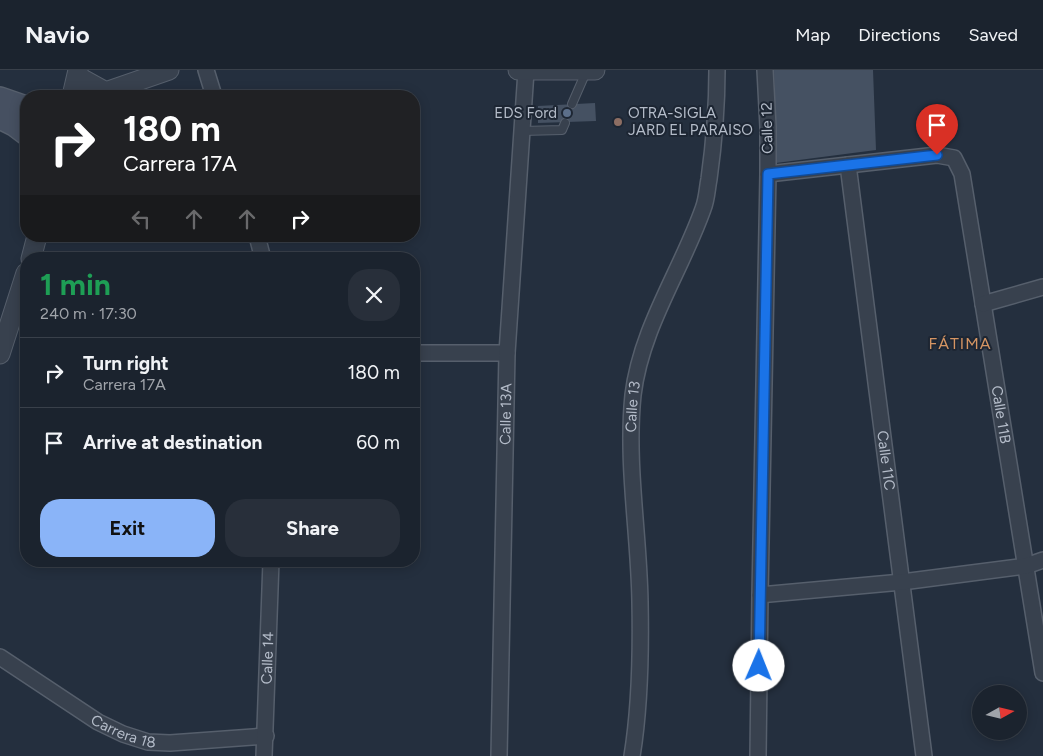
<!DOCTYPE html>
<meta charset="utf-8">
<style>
body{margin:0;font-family:Figtree,sans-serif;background:#282f3a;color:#f1f3f6;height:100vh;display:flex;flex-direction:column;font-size:19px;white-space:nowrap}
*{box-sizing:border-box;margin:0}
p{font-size:16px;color:#a0a4aa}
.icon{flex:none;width:28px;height:28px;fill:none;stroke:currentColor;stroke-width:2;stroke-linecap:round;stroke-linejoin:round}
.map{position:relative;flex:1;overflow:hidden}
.details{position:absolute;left:20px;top:182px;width:400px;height:315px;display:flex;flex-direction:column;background:#1b232e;border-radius:20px;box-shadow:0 2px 12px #0003,0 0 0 1px #39404a}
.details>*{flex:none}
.guide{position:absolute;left:20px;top:20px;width:400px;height:152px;border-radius:20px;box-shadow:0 2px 12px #0003,0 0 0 1px #39404a;background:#202124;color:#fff;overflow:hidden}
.needle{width:32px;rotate:82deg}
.fabs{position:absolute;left:972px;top:615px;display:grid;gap:10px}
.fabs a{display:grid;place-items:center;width:55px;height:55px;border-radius:50%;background:#1b232e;box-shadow:0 2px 12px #0003,0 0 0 1px #39404a;font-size:25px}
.pin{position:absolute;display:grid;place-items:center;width:42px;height:42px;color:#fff;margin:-51px -21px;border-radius:50% 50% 50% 0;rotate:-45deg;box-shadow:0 0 5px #0007}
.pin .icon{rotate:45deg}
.me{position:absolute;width:55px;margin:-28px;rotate:1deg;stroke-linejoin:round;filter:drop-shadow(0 0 4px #0008)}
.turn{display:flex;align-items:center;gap:18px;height:105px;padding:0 20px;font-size:22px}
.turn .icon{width:65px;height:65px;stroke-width:2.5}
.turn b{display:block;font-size:35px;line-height:42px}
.lanes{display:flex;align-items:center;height:48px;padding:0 20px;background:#0003;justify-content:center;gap:25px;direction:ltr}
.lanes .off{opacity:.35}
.round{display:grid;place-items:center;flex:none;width:52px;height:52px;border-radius:20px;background:#282f3a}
.head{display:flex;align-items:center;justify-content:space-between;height:85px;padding:0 20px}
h1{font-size:30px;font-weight:700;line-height:38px;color:#1e9e55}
.button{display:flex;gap:10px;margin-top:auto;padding:10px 20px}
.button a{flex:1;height:58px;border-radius:20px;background:#8ab4f8;color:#111;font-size:20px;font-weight:700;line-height:58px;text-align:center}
.button a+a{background:#282f3a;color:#f1f3f6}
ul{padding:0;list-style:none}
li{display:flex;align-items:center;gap:15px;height:70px;padding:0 20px;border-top:1px solid #39404a}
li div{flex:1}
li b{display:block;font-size:19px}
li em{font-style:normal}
header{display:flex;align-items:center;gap:30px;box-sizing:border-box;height:70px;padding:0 25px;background:#1b232e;border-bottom:1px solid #39404a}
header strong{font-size:24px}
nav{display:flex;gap:28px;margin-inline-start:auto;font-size:18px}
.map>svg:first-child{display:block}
.building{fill:#455162}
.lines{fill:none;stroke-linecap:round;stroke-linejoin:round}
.service-casing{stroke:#565f6c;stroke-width:10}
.minor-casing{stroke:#565f6c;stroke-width:18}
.tertiary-casing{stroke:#565f6c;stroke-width:21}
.secondary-casing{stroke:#565f6c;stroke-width:24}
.service{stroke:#38414e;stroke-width:8}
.minor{stroke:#38414e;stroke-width:15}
.tertiary{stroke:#38414e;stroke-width:19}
.secondary{stroke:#465061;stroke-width:21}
.route-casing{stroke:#114b97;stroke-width:12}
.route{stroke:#1a73e8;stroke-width:9}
.service-dot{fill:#5c6f8a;stroke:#1d2633;stroke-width:2}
.education-dot{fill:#8d6e63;stroke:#1d2633;stroke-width:2}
.labels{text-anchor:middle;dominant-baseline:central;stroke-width:4;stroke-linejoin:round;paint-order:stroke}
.poi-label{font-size:15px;fill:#b4bcc9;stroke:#1d2633;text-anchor:end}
.street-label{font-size:15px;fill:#b4bcc9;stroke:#1d2633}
.neighbourhood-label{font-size:16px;letter-spacing:1px;fill:#d59563;stroke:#1d2633}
</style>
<header>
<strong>Navio</strong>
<nav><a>Map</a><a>Directions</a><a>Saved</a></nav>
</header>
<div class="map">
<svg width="1043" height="686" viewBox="0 0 1043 686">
<rect width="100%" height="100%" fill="#242f3e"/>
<path class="building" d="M774,0h99l3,80 -100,13z
M595,33l1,18 -58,2v-17z"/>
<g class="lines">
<defs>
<path id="service" d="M127,14l5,12
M572,34l14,-32
M522,61l40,-1 3,-7"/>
<g id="minor">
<path d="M206,0l8,26"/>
<path id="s1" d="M848,95l76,591"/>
<path id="s2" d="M768,104l169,-19 17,3 8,16 81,499"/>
<path d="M257,166l6,23"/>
<path d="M983,234l60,-17"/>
<path d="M414,283h93"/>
<path d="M760,525l142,-13 124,-16 17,-6"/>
<path id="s3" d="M0,587l98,65 25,12 25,8 22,1 96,-7"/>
<path id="s4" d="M264,686l7,-195"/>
<path id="s5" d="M499,686l8,-403 19,-282"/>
<path id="s6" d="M632,686c8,-49 9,-104 8,-154 -1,-69 -14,-138 -7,-207 8,-67 48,-124 70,-186 4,-10 4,-20 6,-30 5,-36 8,-73 8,-109"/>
<path d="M758,686l2,-161 8,-421v-47l-3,-57"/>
</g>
<path id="tertiary" d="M518,0h77
M77,6l29,16
M72,26l6,-26
M94,26l75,-26
M31,189l6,-23
M0,284l26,-81"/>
<path id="secondary" d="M0,28l26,9
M0,48l14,7 12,9"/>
</defs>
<use href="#service" class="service-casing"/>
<use href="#minor" class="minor-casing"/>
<use href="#tertiary" class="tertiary-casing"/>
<use href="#secondary" class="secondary-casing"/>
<use href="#service" class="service"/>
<use href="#minor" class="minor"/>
<use href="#tertiary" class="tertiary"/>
<use href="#secondary" class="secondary"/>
</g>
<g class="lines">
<defs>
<path id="route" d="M759,596l9,-492 169,-19"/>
</defs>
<use href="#route" class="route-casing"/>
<use href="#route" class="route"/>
</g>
<circle class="service-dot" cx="567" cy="43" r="5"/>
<circle class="education-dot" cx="618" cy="52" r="5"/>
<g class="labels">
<g class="poi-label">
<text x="557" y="43">EDS Ford</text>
<text x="628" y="43" text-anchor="start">OTRA-SIGLA<tspan x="628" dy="17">JARD EL PARAISO</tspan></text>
</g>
<g class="street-label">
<text transform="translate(767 58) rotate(-91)">Calle 12</text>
<text stroke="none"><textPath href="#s6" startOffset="350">Calle 13</textPath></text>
<text stroke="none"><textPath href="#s5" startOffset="342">Calle 13A</textPath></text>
<text stroke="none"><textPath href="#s2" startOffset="449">Calle 11B</textPath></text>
<text stroke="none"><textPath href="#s1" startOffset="298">Calle 11C</textPath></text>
<text stroke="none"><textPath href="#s4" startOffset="98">Calle 14</textPath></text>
<text stroke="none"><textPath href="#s3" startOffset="145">Carrera 18</textPath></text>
</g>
<g class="neighbourhood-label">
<text x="960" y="273">FÁTIMA</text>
</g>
</g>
</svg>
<div class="fabs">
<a><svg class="needle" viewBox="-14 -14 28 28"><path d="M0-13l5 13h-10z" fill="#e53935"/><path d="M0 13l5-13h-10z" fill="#a0a4aa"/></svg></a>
</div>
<div class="pin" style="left:937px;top:85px;background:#d93025"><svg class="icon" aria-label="arrive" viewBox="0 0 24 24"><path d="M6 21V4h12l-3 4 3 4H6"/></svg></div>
<svg class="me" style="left:759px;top:596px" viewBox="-20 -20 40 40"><circle r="19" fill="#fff"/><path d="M0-13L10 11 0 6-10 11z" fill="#1a73e8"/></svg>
<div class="guide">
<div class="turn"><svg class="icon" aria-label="right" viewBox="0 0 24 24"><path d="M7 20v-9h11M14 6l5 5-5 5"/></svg><div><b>180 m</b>Carrera 17A</div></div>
<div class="lanes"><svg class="icon off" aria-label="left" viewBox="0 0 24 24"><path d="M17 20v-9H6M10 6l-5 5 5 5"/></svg><svg class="icon off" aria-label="ahead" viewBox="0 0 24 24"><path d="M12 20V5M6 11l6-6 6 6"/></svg><svg class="icon off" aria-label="ahead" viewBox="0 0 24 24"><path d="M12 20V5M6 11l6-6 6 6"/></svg><svg class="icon" aria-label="right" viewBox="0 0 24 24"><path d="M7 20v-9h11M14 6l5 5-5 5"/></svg></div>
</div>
<section class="details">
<div class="head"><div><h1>1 min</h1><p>240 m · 17:30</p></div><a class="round"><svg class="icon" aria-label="close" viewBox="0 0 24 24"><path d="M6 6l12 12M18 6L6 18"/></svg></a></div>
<ul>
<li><svg class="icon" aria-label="right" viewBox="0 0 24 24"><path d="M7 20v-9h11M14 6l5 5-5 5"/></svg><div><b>Turn right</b><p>Carrera 17A</p></div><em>180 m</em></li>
<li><svg class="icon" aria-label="arrive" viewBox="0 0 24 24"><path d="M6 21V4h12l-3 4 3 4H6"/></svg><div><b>Arrive at destination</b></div><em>60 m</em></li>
</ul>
<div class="button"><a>Exit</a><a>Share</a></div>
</section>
</div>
